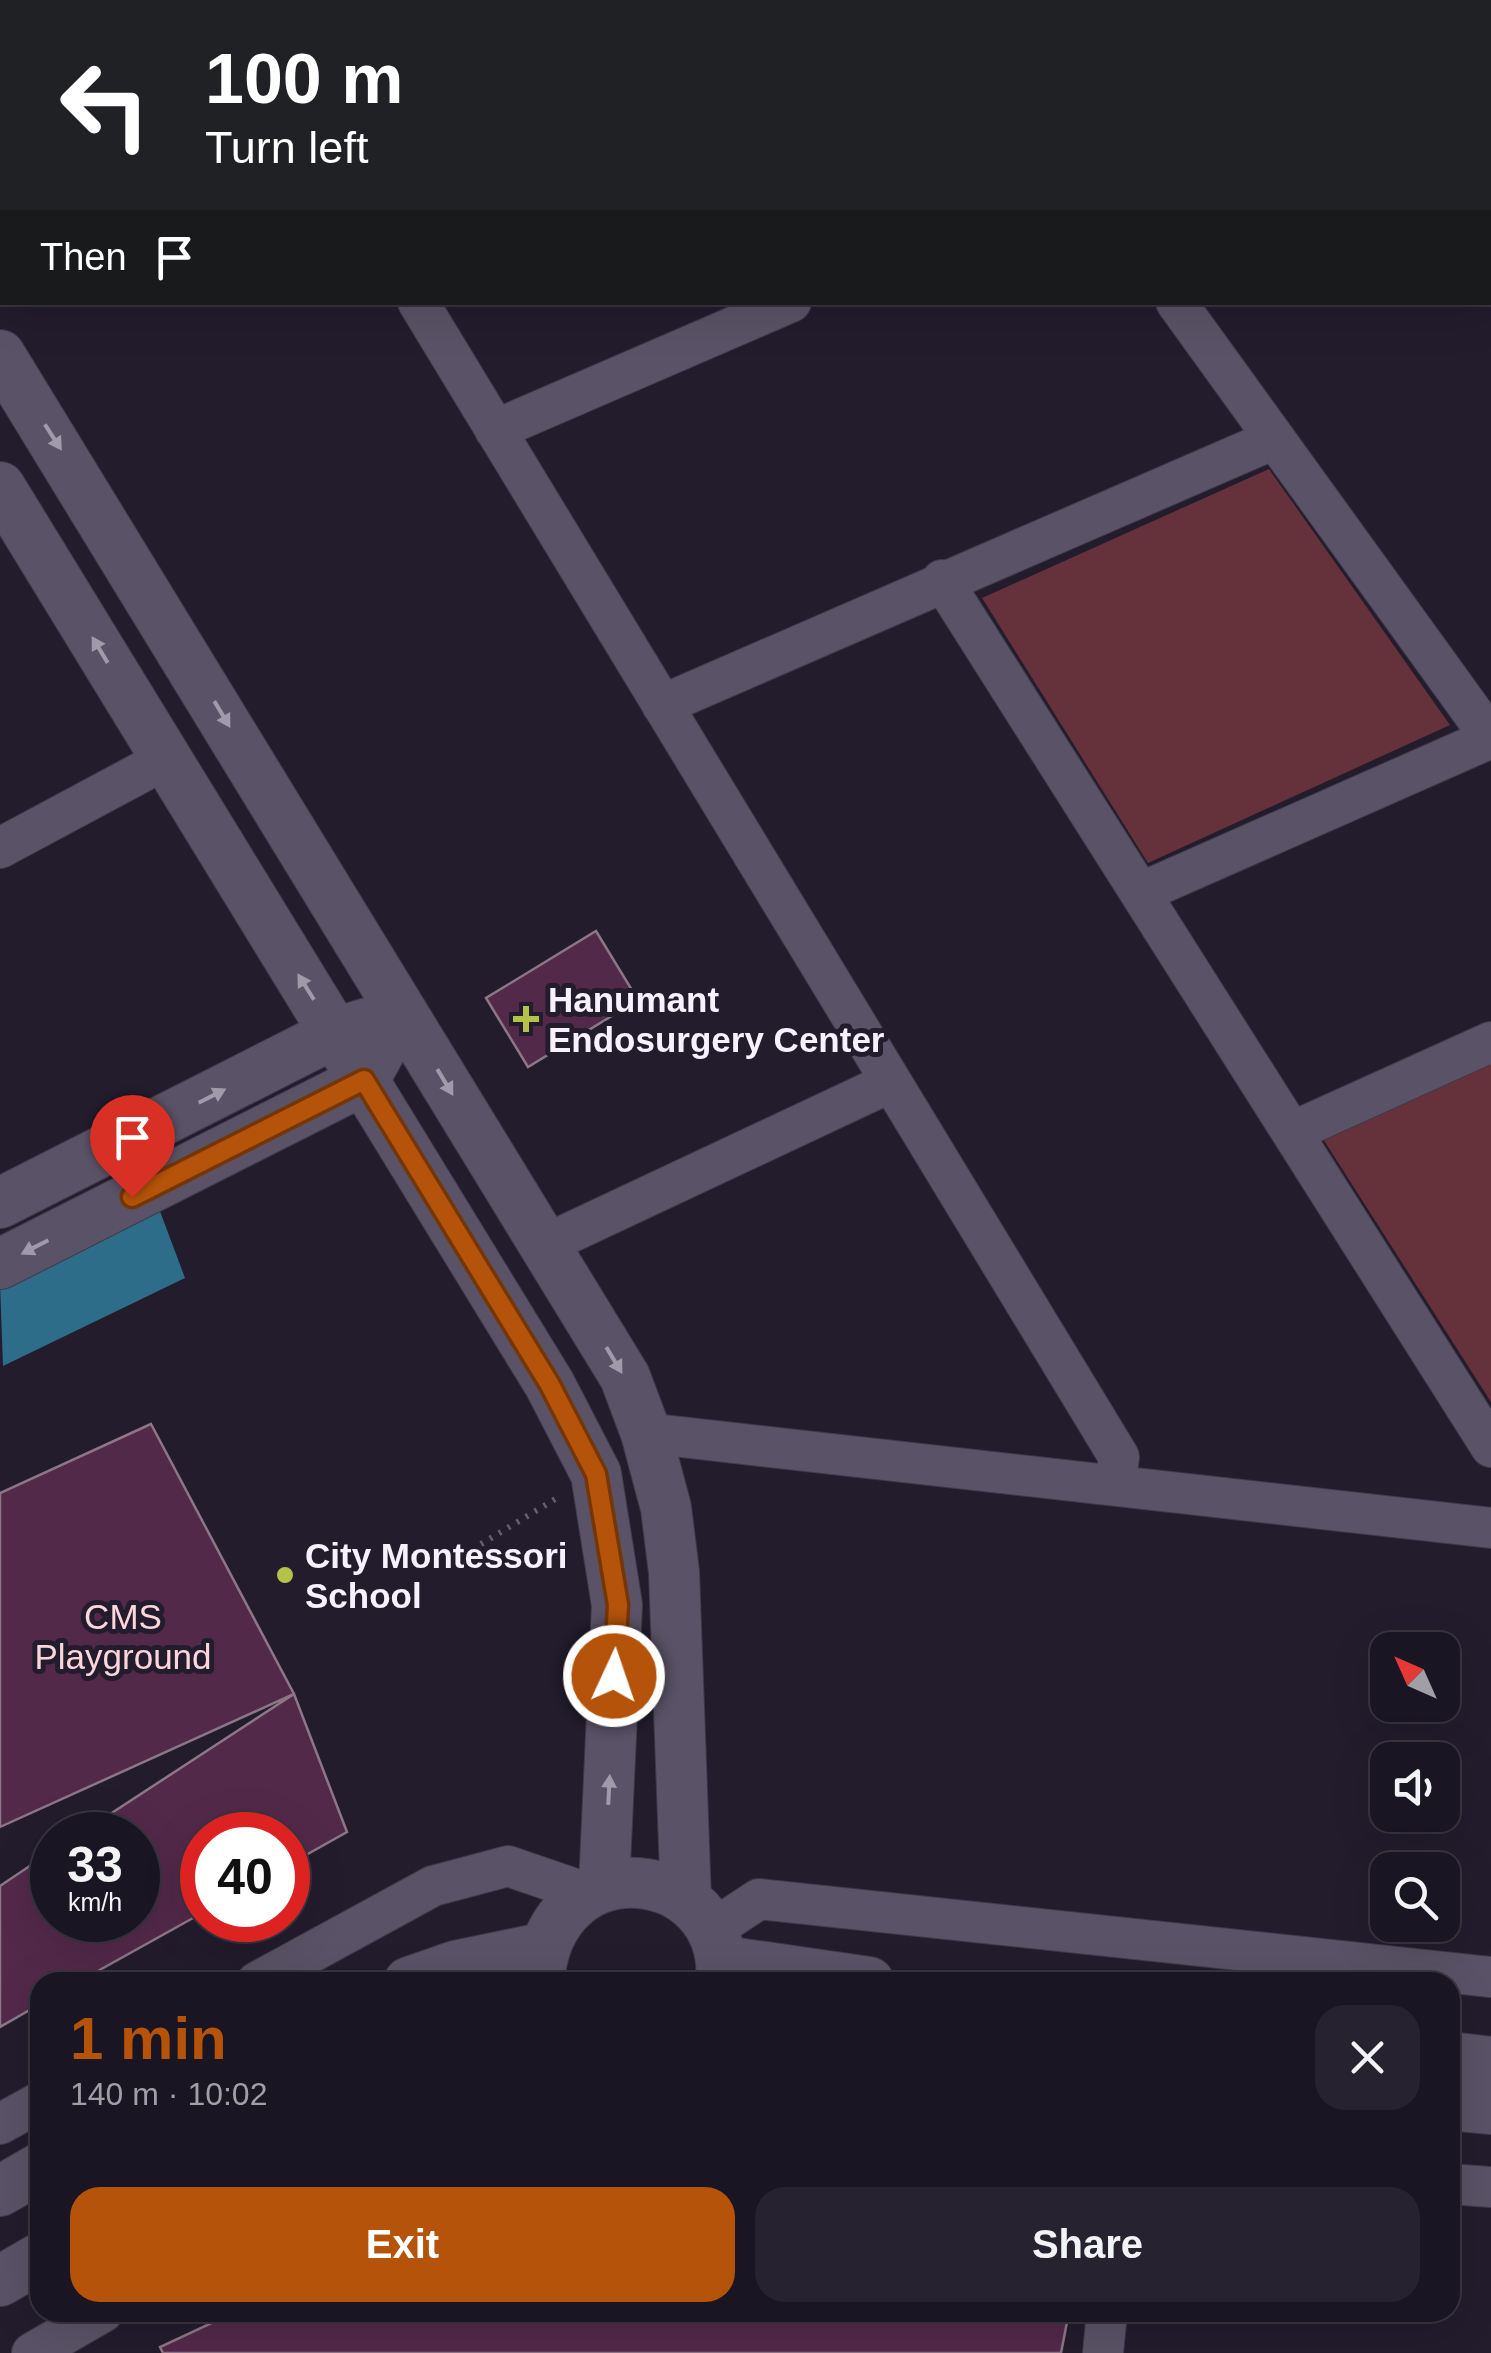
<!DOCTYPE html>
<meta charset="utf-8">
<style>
body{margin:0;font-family:Helvetica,sans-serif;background:#27222f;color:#f1f3f6;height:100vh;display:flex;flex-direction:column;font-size:38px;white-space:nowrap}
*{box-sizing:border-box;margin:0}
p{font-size:32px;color:#9f9fa5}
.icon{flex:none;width:55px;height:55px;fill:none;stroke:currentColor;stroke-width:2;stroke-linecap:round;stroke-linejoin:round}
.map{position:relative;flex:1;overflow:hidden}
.drawer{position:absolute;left:30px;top:1972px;width:1430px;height:350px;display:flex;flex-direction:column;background:#1a1522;border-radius:30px;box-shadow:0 10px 40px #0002,0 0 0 2px #383440}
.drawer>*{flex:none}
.banner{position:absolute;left:0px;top:0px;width:1492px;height:305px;box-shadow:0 10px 40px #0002,0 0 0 2px #383440;background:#202124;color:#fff;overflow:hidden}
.needle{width:65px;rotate:315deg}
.buttons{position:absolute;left:1370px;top:1632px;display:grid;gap:20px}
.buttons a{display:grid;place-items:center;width:90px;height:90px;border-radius:20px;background:#1a1522;box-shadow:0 10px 40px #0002,0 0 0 2px #383440;font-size:50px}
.speed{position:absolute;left:30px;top:1812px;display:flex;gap:20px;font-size:50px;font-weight:700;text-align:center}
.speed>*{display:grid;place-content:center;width:130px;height:130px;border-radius:50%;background:#1a1522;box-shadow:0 10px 40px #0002,0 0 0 2px #383440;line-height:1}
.speed small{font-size:25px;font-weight:400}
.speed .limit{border:15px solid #d22;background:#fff;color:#111}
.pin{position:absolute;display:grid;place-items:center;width:85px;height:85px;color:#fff;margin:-102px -42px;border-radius:50% 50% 50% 0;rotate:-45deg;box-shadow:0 0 10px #0007}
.pin .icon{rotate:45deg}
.me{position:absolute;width:110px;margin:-55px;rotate:3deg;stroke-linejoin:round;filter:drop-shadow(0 0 8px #0008)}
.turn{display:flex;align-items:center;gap:35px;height:210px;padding:0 40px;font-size:45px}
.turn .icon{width:130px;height:130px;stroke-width:2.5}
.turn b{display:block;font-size:70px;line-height:85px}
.then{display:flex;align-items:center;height:95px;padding:0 40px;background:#0003;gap:20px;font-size:38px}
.round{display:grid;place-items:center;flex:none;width:105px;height:105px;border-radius:30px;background:#27222f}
.headline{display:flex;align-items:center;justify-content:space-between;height:170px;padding:0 40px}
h1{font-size:60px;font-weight:700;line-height:75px;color:#b45309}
.primary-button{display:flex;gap:20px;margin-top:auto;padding:20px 40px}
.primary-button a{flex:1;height:115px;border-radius:30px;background:#b45309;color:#fff;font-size:40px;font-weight:700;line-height:115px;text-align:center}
.primary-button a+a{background:#27222f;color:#f1f3f6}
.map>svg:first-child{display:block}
.green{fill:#65313a}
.water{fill:#2e6d8a}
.building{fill:#53294a;stroke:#8c7786;stroke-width:2.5}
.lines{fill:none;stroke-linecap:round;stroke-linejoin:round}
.minor-casing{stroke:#3f3a48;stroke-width:42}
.tertiary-casing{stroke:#3f3a48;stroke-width:52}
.path{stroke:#645f6e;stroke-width:6;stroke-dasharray:2.5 8;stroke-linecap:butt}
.minor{stroke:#5a5367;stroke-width:40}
.tertiary{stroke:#5a5367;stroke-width:50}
.oneway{fill:#a09aaa}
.route-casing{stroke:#753606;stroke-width:25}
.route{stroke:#b45309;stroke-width:18}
.poi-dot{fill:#b5c249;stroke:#221c2d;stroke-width:4}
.labels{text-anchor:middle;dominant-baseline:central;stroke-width:10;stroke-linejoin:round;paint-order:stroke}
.poi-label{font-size:35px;font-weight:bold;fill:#f5f1fd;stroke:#221c2d;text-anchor:start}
.park-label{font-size:35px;fill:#fdd6db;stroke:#221c2d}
</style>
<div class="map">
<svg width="1491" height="2353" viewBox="0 0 1491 2353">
<rect width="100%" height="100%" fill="#221c2d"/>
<path class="green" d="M1269,469l181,256 -302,138 -166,-265z
M1491,1064v338l-168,-263z"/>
<path class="water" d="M158,1206l27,72 -182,88 -3,-82z"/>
<path class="building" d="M596,931l42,69 -110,67 -42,-69z
M151,1424l143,270 -294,133v-334z
M294,1694l53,138 -59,33v-30h-86v78l-124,69h-38v22l-40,23v-141l52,-35v69h86v-85h-60z
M235,2312h795l38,5 -7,36h-898l-3,-6z"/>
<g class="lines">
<defs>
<path id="minor" d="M1487,2l4,-1
M1490,279l1,2
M418,302l701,1155 -4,27
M1176,302l315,436
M495,430l296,-128
M942,580l549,867
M662,705l612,-266
M0,848l166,-89
M1140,893l351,-155
M1292,1132l199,-90
M544,1245l347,-163
M646,1433l845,95
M712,1930l47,-31 732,78
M257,1982l176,-96 75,-20 79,27
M0,2124l40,-22
M1450,2184l41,3
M32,2353l71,-41
M1103,2353l4,-41"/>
<path id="tertiary" d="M450,2l6,-2
M557,2l5,-2
M0,194l2,-1
M0,240l2,-2
M0,355l625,1022 21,56 20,75 8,64 12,328
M0,487l550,898 46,89 21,131 -13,282
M0,1203l335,-170 33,-10
M0,1264l364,-184 16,-29
M723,1961l146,21
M409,1982l46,-16 87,-18
M539,1982c11,-144 192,-120 182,0
M1450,2057l41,5
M1450,2105l41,4
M0,2191l40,-23
M0,2281l40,-23"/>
</defs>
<use href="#minor" class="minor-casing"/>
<use href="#tertiary" class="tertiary-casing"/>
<path class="path" d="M463,1555l94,-57"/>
<use href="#minor" class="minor"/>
<use href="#tertiary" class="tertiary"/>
</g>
<defs><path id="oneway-solid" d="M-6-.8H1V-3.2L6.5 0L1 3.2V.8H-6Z" transform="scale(2.5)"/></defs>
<g class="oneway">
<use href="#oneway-solid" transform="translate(53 437) rotate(57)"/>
<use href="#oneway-solid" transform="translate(100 650) rotate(-121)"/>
<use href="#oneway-solid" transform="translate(222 714) rotate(59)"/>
<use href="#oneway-solid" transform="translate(306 987) rotate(-122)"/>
<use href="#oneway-solid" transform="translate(445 1082) rotate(59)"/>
<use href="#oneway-solid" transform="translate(212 1096) rotate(-27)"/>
<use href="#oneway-solid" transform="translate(35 1247) rotate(153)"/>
<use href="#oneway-solid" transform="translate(614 1360) rotate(59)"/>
<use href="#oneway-solid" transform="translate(609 1790) rotate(-87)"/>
</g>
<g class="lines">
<defs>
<path id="route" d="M132,1197l232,-117 186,305 46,89 22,131 -4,71"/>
</defs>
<use href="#route" class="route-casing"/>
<use href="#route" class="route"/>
</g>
<g class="poi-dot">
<path d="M521 1004h10v10h10v10h-10v10h-10v-10h-10v-10h10z"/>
<circle cx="285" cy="1575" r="10"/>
</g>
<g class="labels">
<g class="poi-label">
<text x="548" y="999">Hanumant<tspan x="548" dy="40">Endosurgery Center</tspan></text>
<text x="305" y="1555">City Montessori<tspan x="305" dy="40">School</tspan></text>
</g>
<g class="park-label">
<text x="123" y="1616">CMS<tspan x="123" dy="40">Playground</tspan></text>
</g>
</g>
</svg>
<div class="buttons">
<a><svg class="needle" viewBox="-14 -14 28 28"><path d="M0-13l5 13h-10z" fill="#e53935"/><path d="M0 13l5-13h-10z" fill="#9f9fa5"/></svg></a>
<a><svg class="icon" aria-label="sound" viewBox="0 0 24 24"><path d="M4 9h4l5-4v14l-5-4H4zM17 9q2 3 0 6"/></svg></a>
<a><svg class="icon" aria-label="search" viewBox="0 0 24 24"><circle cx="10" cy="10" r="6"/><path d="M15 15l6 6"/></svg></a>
</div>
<div class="speed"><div>33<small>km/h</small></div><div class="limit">40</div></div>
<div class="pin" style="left:132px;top:1197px;background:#d93025"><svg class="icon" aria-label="arrive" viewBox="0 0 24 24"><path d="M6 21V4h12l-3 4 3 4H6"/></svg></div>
<svg class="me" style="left:614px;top:1676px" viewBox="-20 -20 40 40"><circle r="17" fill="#b45309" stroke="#fff" stroke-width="3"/><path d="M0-11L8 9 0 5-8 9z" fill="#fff"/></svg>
<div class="banner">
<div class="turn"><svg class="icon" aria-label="left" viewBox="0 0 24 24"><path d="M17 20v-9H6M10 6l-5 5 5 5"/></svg><div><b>100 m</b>Turn left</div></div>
<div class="then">Then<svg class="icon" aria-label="arrive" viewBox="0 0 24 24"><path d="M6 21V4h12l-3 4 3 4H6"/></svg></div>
</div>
<section class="drawer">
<div class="headline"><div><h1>1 min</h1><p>140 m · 10:02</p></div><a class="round"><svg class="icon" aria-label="close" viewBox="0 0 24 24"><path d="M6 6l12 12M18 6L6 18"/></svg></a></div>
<div class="primary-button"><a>Exit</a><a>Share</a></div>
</section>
</div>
